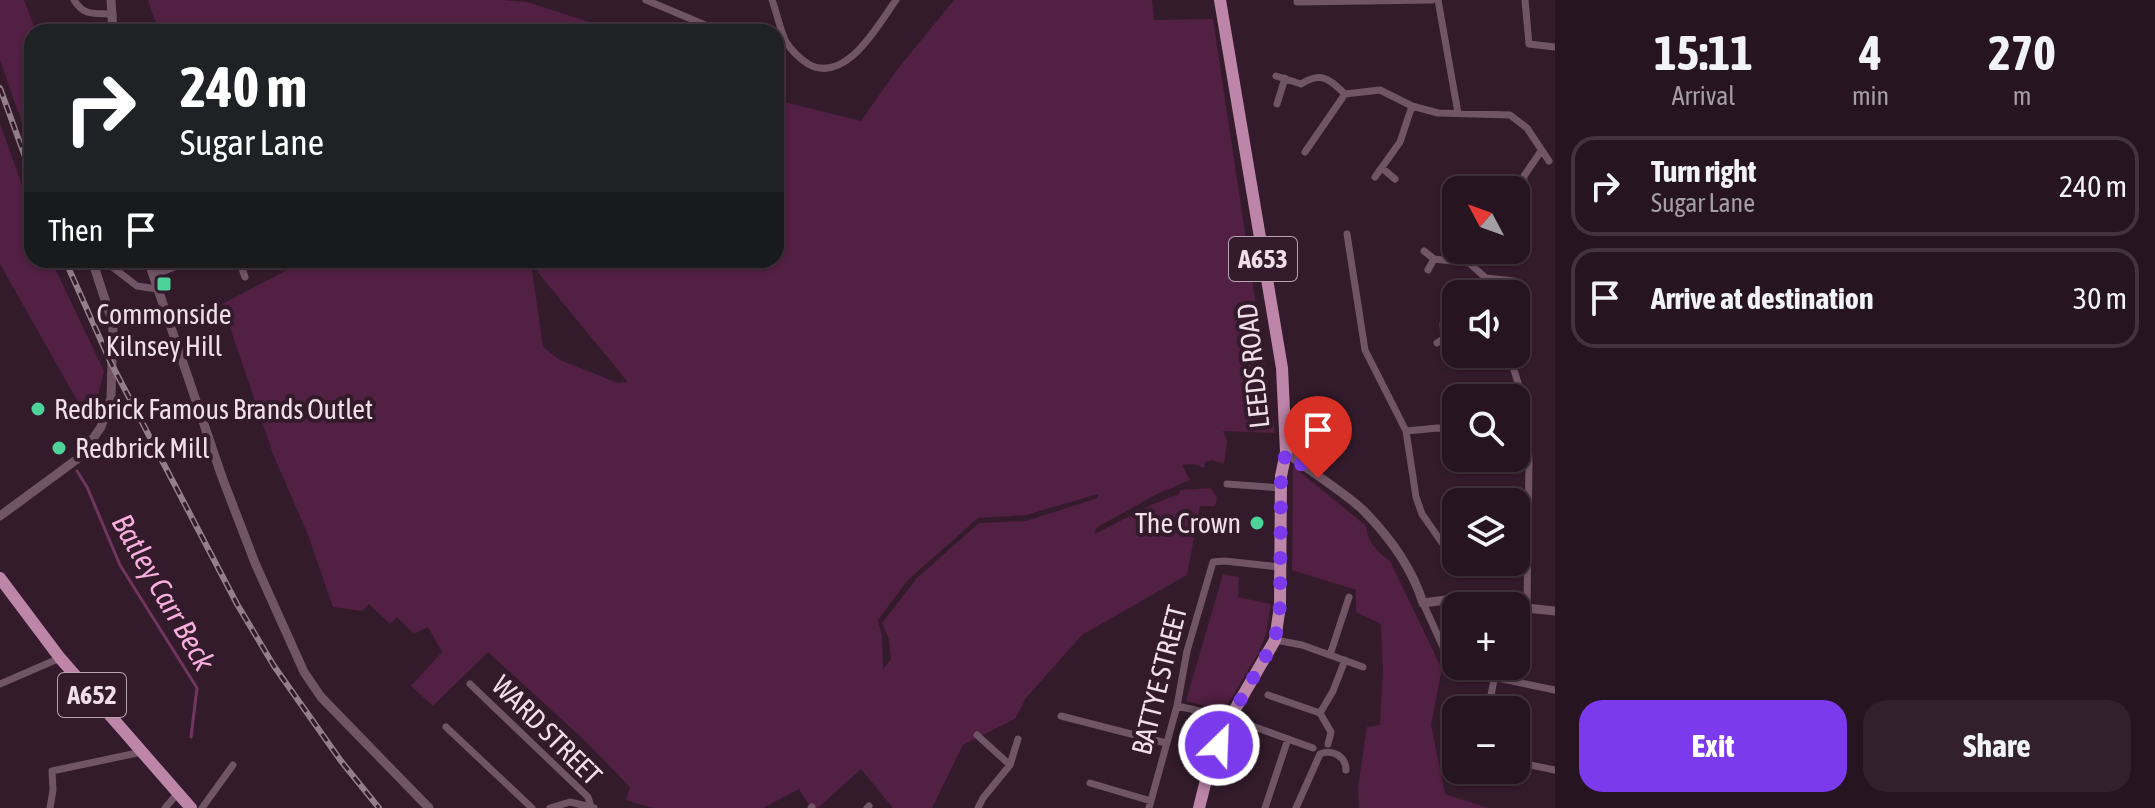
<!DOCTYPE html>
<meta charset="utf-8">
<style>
body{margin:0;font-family:"Asap Condensed",sans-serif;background:#32212d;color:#f1f3f6;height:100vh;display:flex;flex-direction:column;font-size:30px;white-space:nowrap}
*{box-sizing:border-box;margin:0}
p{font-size:26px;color:#a49ea5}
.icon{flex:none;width:44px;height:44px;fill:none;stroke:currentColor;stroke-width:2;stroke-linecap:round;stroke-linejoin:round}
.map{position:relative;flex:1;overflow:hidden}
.side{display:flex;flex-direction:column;background:#261420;width:600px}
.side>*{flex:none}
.banner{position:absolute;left:24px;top:24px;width:760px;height:244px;border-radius:24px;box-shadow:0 2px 6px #0004,0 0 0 2px #42333e;background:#202124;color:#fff;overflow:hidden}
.needle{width:52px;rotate:311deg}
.fabs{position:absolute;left:1442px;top:176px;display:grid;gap:16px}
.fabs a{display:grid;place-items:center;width:88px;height:88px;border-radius:16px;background:#261420;box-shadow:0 2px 6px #0004,0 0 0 2px #42333e;font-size:40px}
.pin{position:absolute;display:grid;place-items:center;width:68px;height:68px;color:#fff;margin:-82px -34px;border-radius:50% 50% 50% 0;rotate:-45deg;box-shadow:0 0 8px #0007}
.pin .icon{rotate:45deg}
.me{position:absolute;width:88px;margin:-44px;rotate:24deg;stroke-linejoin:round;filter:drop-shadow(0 0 6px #0008)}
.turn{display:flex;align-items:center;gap:28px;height:168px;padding:0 24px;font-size:36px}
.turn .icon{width:104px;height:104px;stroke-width:2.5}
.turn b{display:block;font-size:56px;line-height:68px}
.then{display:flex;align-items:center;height:76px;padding:0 24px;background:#0003;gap:16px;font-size:30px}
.eta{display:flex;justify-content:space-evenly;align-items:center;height:136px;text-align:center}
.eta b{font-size:48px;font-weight:700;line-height:56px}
.button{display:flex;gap:16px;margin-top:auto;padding:16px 24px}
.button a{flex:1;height:92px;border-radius:24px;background:#7c3aed;color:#fff;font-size:32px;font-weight:700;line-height:92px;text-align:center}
.button a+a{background:#32212d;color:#f1f3f6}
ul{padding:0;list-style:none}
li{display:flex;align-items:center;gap:24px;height:100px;margin:0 16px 12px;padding:0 8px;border:4px solid #42333e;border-radius:24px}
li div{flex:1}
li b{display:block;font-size:30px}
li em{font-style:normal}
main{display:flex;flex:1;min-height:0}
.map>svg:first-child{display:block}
.green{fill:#512042;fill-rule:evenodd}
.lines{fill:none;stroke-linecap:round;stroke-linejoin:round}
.stream{stroke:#71365e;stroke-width:3}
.minor{stroke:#715566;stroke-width:7}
.tertiary{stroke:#715566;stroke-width:9}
.primary{stroke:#bd85a8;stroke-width:12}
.rail-casing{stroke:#937f8c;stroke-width:6}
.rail{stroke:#331b2b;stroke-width:3;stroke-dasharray:9;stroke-linecap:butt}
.route{stroke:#7c3aed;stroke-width:14;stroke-dasharray:0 25.2}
.poi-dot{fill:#4dd39a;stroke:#331b2b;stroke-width:3}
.labels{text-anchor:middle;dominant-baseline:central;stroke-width:8;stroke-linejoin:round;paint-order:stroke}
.shield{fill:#331b2b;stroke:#b7a4b0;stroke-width:2}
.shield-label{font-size:26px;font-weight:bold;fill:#f0dfe9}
.poi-label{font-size:28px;fill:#f0dfe9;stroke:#331b2b;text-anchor:start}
.street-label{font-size:28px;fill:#f0dfe9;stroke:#331b2b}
.water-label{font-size:30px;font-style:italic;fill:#f8afdd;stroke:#331b2b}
</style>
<main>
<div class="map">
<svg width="1555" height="808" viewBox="0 0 1555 808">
<rect width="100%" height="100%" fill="#331b2b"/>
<path class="green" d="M0,0h24l12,32h-4v119l-32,-91z
M148,0h353l26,2 93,30h-461z
M954,0h198l2,20 59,-1 62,414 -52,-2 4,10 -3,23 -12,-4 -7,2 -1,6 -11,-4 -11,1 8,15 -33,14 -61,34 -1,6 58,-30 26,-10 1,-4 31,-2 6,10 -2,8h-15l-13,69 -105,60 -56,63 -11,21 -52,26 -31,63h-39l-32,-39 -43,39h-7l-12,-19 -36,19h-111l-26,-8 4,-13 -48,-49 -94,-86 -55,54 -22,-20 31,-34 -14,-25 -14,7 -17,-17 -7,7 -21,-20 -7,7 -29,-4 -25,-72 -35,-81 -51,-150 63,-33 -3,-11h494v-160l85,21 35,-50zM535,269l92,112v1l-9,1 -58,-23 -17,-13 -11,-77zM1098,494v4l-72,23 -47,2 -62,55 -35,45 7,17 2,19 -8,10 -1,-33 -4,-16 30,-40 70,-62 48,-3z
M0,124l32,88v48h19l53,111 -13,54 -91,-161z
M1293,466l73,60c2,16 11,26 24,35l52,108 -11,56 14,69 43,14h-129l-1,-21 9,-60 13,-2 3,-54 -2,-47 -25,-12v-22l-64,-20z
M1223,574l16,3 -1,20 33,7 -5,30 -8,20 -34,56 -38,-9z"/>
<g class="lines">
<path class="stream" d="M77,471l10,16 33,78 77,123 -6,49"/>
<path class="minor" d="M74,0c10,17 22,13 39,14
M646,0l76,32
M772,0c5,13 8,30 14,42 6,9 13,16 22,22 38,21 70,-39 88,-64
M1438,0l20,113
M1525,0l4,44 26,3
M1297,2l135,-2
M1276,76l25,8c21,-13 28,-5 44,10l35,-4 32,16 26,7 72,2 17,13 22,33
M1277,104l8,-26
M1305,152l40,-58
M1382,168l13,11
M1375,177l25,-35 12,-36
M1466,179l2,10 5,1
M1516,198l8,-1v-21l17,-25
M1516,226l7,2 4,-17 -3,-14
M1347,234l18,116 41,81 10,66 6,17 23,33 11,6
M1424,251l10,8 35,4 17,15 28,3 -1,13
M103,260l34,26 20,3
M239,260l6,17
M1428,270l6,-11
M154,275l38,-15
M1444,338l12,5
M1437,343l7,-5 -1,-14
M1491,354h14
M1509,354l18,58 2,50 -2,146
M1406,431l32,-3 18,2
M1504,458l25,4
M1227,484l54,4
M1423,603l30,66 102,21
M1275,640l27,5 61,22
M1330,655l19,-58
M0,684l60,-26
M470,684l118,113 3,10
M1268,695l52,18 11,19 -3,12
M1177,706l53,12 83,30
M1488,710l6,-30
M1320,713l13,-22 12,-31
M1061,716l105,27
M446,727l86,81
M977,735l33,30
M1516,762l39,8
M1090,783l61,18
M50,808l3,-18 -1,-19 90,-19
M165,808l13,-15
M202,808l31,-43
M550,808l20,-6 24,6
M811,808l1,-1
M867,808l2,-2
M978,808l5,-10 27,-33 8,-26
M1149,808l28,-102 10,-55 26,-89 11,-1 56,6
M1265,808l23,-69
M1296,808l24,-54c12,-5 26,2 26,16"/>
<path class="tertiary" d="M111,0l2,32
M148,260l74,217 33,86 49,109 17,25 108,111
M1286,452c22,18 56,39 76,57 26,26 50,59 61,94l23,-3 61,6
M0,516l80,-59 21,-30 10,-29 2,-74 -21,-64
M1516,607l39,4"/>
<path class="primary" d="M0,578l60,80 131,150
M1199,808l9,-36 22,-54 45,-78 5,-34 1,-130 5,-24 -4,-84 -62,-368"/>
<defs>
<path id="rail" d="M0,88l32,88
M65,260l45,101 127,243 37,62 67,95 38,47"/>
</defs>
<use href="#rail" class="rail-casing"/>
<use href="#rail" class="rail"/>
</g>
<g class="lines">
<path class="route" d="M1219,745l11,-27 45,-78 5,-34 1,-130 5,-24 32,26"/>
</g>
<g class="poi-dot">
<rect x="156" y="276" width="16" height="16" rx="4"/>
<circle cx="38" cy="409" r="8"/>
<circle cx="59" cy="448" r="8"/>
<circle cx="1257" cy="523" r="8"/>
</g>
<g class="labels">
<g class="shield">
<rect x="1229" y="237" width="68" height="44" rx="6"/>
<rect x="58" y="673" width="68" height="44" rx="6"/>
</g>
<g class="shield-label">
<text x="1263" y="259">A653</text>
<text x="92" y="695">A652</text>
</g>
<g class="poi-label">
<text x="164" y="314" text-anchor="middle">Commonside<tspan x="164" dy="32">Kilnsey Hill</tspan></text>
<text x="54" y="409">Redbrick Famous Brands Outlet</text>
<text x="75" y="448">Redbrick Mill</text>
<text x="1241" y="523" text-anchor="end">The Crown</text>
</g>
<g class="street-label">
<text transform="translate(1253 366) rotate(-96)">LEEDS ROAD</text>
<text transform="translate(1159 680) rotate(-76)">BATTYE STREET</text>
<text transform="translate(547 730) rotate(45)">WARD STREET</text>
</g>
<g class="water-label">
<text transform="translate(164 592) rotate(60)">Batley Carr Beck</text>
</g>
</g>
</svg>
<div class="fabs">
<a><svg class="needle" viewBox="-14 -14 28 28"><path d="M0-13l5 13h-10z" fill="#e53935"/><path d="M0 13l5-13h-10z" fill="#a49ea5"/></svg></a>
<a><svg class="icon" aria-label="sound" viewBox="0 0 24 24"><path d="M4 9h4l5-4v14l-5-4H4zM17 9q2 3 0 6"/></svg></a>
<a><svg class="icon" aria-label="search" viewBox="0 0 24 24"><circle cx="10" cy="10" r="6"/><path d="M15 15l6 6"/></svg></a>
<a><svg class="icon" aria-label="layers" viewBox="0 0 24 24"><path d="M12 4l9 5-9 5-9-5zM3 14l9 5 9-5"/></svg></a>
<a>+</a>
<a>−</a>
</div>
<div class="pin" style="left:1318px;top:478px;background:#d93025"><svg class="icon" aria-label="arrive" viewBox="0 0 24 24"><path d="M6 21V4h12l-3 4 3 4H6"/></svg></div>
<svg class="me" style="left:1219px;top:745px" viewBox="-20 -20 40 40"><circle r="17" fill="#7c3aed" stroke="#fff" stroke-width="3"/><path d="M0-11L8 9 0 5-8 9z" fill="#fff"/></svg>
<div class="banner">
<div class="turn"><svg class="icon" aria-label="right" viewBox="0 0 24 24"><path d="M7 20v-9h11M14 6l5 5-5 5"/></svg><div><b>240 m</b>Sugar Lane</div></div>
<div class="then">Then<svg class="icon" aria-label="arrive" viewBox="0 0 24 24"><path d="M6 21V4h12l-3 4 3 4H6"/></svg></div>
</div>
</div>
<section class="side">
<div class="eta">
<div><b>15:11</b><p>Arrival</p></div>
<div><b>4</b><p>min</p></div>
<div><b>270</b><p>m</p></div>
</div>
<ul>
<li><svg class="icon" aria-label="right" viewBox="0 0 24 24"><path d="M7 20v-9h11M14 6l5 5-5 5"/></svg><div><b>Turn right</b><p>Sugar Lane</p></div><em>240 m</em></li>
<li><svg class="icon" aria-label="arrive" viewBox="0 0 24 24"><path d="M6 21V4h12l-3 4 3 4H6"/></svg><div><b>Arrive at destination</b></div><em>30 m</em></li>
</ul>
<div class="button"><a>Exit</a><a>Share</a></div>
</section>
</main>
